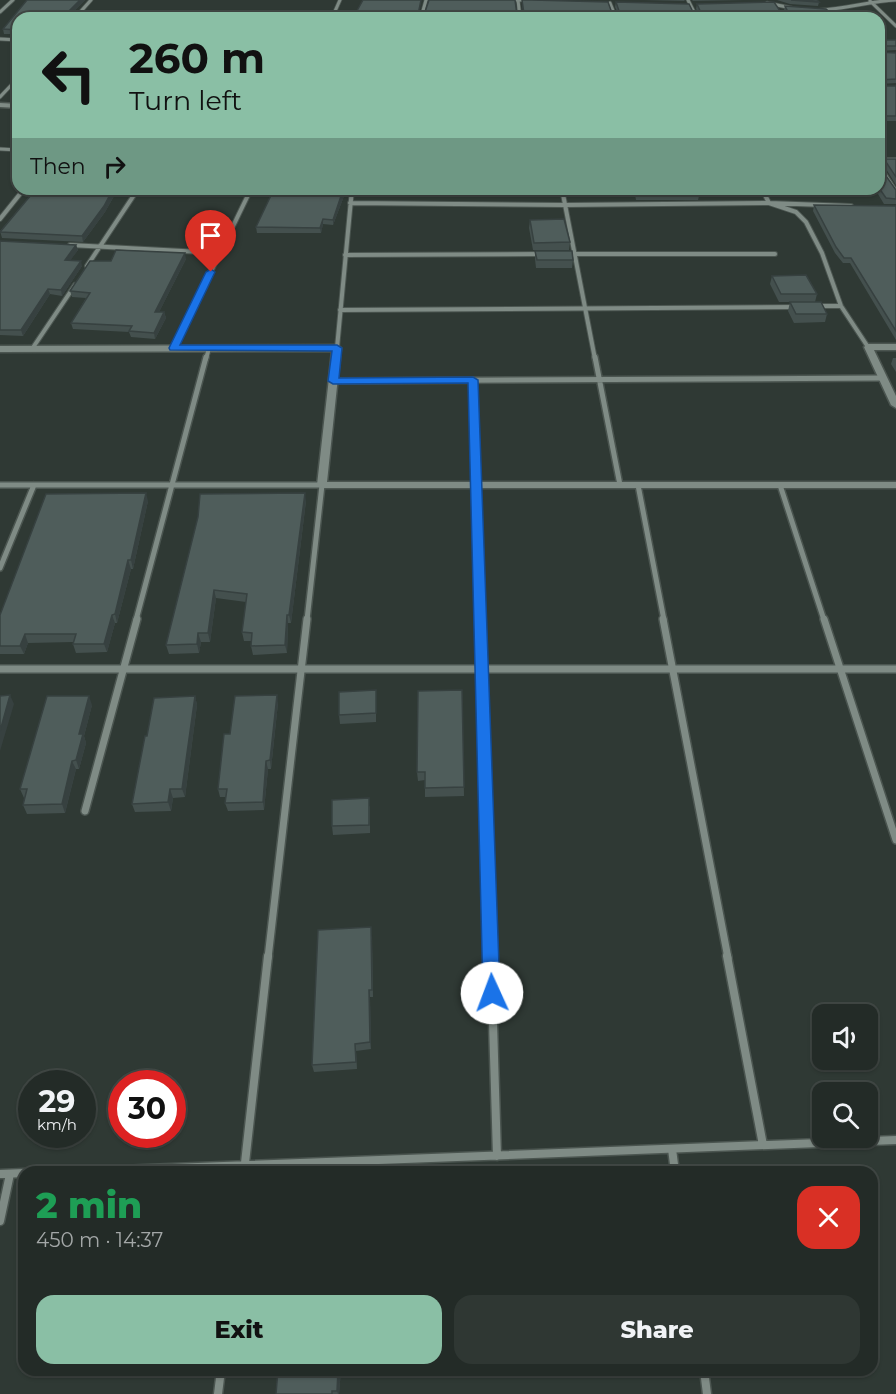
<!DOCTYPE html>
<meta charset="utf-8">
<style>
body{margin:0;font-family:Montserrat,sans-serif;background:#2f3733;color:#f1f3f6;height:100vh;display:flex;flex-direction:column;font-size:22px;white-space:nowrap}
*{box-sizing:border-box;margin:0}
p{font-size:20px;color:#a3a7a7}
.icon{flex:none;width:33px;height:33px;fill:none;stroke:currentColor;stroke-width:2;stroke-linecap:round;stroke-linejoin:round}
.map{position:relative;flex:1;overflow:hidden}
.panel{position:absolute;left:18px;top:1166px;width:860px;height:210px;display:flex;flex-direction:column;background:#232b27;border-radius:18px;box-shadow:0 2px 4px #0004,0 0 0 2px #404744}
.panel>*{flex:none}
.top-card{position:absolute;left:12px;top:12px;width:873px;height:183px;border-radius:18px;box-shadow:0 2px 4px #0004,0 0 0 2px #404744;background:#8abfa5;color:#111;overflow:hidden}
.fabs{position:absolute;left:812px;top:1004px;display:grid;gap:12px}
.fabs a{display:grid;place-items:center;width:66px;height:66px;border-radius:12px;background:#232b27;box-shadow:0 2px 4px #0004,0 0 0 2px #404744;font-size:30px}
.speed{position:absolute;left:18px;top:1070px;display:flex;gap:12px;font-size:30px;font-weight:700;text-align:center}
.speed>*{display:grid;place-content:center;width:78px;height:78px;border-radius:50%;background:#232b27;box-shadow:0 2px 4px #0004,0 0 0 2px #404744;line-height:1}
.speed small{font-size:15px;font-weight:400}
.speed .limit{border:9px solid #d22;background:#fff;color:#111}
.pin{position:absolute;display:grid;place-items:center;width:51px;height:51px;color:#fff;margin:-62px -26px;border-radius:50% 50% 50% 0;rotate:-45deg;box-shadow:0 0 6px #0007}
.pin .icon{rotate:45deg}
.me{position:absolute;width:66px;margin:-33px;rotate:358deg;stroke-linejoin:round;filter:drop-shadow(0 0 4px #0008)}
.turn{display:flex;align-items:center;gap:21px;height:126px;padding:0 18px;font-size:27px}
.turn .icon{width:78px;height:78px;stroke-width:2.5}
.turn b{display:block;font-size:42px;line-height:51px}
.then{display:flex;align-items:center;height:57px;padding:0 18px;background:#0003;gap:12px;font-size:22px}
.round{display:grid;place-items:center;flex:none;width:63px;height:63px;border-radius:18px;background:#2f3733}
.headline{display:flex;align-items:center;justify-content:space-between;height:102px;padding:0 18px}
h1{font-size:36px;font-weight:800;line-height:45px;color:#1e9e55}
.primary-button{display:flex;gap:12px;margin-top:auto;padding:12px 18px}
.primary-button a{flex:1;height:69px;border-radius:18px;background:#8abfa5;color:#111;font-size:24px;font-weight:800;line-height:69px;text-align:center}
.primary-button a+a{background:#2f3733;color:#f1f3f6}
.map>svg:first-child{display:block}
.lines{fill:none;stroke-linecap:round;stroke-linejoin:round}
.street-far4-casing{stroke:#4b5550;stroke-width:4.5}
.street-far3-casing{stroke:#4b5550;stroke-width:6}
.street-far2-casing{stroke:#4b5550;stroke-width:8}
.street-far1-casing{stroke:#4b5550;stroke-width:10}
.street-casing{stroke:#4b5550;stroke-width:11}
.secondary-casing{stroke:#4b5550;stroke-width:3}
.street-far4{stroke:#7f8b85;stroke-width:3}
.street-far3{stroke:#7f8b85;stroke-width:4}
.street-far2{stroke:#7f8b85;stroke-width:5}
.street-far1{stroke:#7f8b85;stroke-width:7}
.street{stroke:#7f8b85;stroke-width:8}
.secondary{fill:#7f8b85;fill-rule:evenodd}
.wall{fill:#44504e}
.shaded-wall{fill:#374140}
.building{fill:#4f5d5b;stroke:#374140;stroke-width:1.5}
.route{fill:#1a73e8;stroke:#114b97;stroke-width:1.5}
</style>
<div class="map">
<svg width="896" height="1394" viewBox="0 0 896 1394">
<rect width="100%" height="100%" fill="#2f3934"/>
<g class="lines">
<defs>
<path id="street-far4" d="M512,0h17
M518,0l2,18
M688,0l9,18
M870,1l26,25
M610,3l6,15
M767,3l25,5
M820,10c26,-1 50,-9 76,-10
M0,12l13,-12
M75,18l16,-18
M332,18l8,-18
M421,18l5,-18
M0,39l18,1
M0,97l18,-19
M0,149l18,1"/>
<path id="street-far3" d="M879,160h17
M879,166l17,26
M562,189l33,170
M762,189l7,14 27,9 10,10 16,31 19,53 27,41
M350,203l215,2 204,-2 82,3
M0,219l24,-30
M70,245l150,8
M565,254h210
M345,255l198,-1
M87,266l51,-77
M815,306h26
M340,310l456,-3
M174,348l77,-159
M337,348l15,-159
M32,349l43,-64
M206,359l3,-11"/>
<path id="street-far2" d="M595,357l25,128
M473,380l7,240
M333,381l550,-3
M0,485h322l-15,135
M638,485l26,135
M780,485l44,135
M0,568l34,-83
M136,620l70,-263"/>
<path id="street-far1" d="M480,619l11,339
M663,619l65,339
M824,619l72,221
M0,669h896
M85,811l52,-192
M268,958l39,-339"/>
<path id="street" d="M491,956l6,200
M727,956l36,189
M672,1149l3,23
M68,1172l828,-32
M244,1172l24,-216
M0,1174l24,-1
M0,1221l10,-47
M704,1370l3,24
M218,1394l3,-24"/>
<path id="secondary" d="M0,103l18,1v4l-18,-1z
M896,344v6h-22l22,46v12l-5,-3 -27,-58 4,-3z
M337,345l4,3 -14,134h569v6h-574l-5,-3 15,-134 -332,1v-6z"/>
</defs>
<use href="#street-far4" class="street-far4-casing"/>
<use href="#street-far3" class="street-far3-casing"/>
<use href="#street-far2" class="street-far2-casing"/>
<use href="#street-far1" class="street-far1-casing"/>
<use href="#street" class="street-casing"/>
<use href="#secondary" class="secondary-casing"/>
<use href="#street-far4" class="street-far4"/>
<use href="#street-far3" class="street-far3"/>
<use href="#street-far2" class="street-far2"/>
<use href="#street-far1" class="street-far1"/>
<use href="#street" class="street"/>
<use href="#secondary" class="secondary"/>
</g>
<path class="wall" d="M27,0h58l-18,18h-49v16h-14l-1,-5z
M522,0l91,16 3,1 3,-2 -4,-8 1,-5 79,14 3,1 2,-2 -4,-6 1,-5 87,13 2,-1 -2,-6 1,-4 51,12h-412v-3h93l3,2 3,-3z
M643,0h42l-1,1z
M692,0h53l-52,1z
M777,0h40l2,2 -1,4 -28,-2z
M879,40h17v10l-17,1z
M879,52l17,1v30l-17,1z
M879,85l1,1h16v35h-17z
M884,159h12v26l-13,-21z
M879,166l17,24v14h-12l-9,-15h4z
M36,189h82l-13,23 -22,30 -81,-4 -2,-7z
M274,189h76l-3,7h-3l-11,29 -10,-1 -2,9h-64l-1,-6z
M355,189h108v5l-29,1 -1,-5 -36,1v4l-41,1z
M634,189h90l1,2 -1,5h-25l-1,4h-62z
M814,205l82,1v134l-46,-77h-7l-8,-10 -22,-42z
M530,220l40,22 -1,8h-36l-4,-22z
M0,241l76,4 2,5 -8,10 12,6 -20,30 -12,-2 -27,42 -23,-1z
M535,251l38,9 -1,8h-36l-1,-9z
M186,259l-27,53h5l2,6 -11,21 -24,-2 -2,-5 -56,-3 -2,-6 15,-25 -14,-1 -2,-6 41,-30z
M772,276l45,18 -2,8h-36l-9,-18z
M790,302l37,12 -2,8 -31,1 -6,-12z
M893,358h3v14l-5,-8z
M148,501l-15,68h-2l-14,54h-2l-8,29 -31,1 -3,-9v-2l-45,1 -4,11h-24v-39z
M306,501l-15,122h-3l-1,30 -34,2 -2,-9v-5h-7l-2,-9 4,-30 -30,-4 -6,44h-9l-2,11 -30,1 -3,-9 32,-128z
M376,690v32l-36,2 -1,-9z
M462,690l2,106 -39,1v-17l-7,1 -1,-9z
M195,696l2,9 -12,92 -12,1 -2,13 -36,1 -3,-8z
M278,703l-7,66h-3l-4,41 -36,1 -3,-8 1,-6h-6l-2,-8 12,-55z
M92,705l-8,31 2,7 -7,26h-3l-11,44 -38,1 -4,-9 2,-7h-1l-4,-9z
M370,806v27l-37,2 -1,-9z
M372,935l1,62h-3l1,52 -15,2 1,18 -43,3 -2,-7z
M341,1370l-2,24h-63z"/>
<path class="shaded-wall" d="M80,0h5l-18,18h-7z
M113,189h5l-13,23 -22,30 -1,-6z
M343,190l1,6 -11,29v-5z
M323,219v5l-2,9 -1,-5z
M76,245l2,5 -11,15 -2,-5z
M185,253l1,6 -30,59 -1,-6z
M81,261l1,5 -20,30 -1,-6z
M48,289l2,5 -27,42 -2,-6z
M164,312l2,6 -11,21 -1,-6z
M146,493l2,8 -15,68 -2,-9z
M305,493l1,8 -15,122 -2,-8z
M128,560l3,9 -14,54 -2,-9z
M214,590l2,8 -6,44 -2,-9z
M112,615l3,8 -8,29 -3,-8z
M287,615l1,8 -1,30 -2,-8z
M198,633l3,9 -2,11 -2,-9z
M25,634l3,9 -4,11 -4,-8z
M10,695l4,9 -14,47v-20z
M277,695l1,8 -7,66 -1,-9z
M89,696l3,9 -8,31 2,7 -7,26 -3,-9 3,-26z
M195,696l2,9 -12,92 -3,-8z
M72,761l4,8 -11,44 -3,-9z
M266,761l2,8 -4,41 -1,-8z
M170,789l3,9 -2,13 -3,-9z
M369,990l1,7 1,52 -1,-7z
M338,1370h3l-2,24h-1l-1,-3z"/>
<path class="building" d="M27,0h53l-11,11 -9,7h-42v12l-15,-1z
M363,0h58l-3,15h-4l-1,3h-60z
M429,0h86l2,15 3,2 4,-3 -2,-14h10l76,2 5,14 3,1 4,-3 -4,-12 73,2 6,12 3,1 3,-4 -4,-9 77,-2 10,15 5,-3 -4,-8 41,3 10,9h-329l-83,-3z
M791,0h26l2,2z
M879,40h17v6h-17z
M879,52l17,1v26l-17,1z
M879,85l1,1h16v30h-17z
M884,159h12v18z
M879,166l17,24v9l-10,-1 -7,-10z
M36,189h77l-9,17 -22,30 -82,-4z
M274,189h73v1h-4l-10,30 -10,-1 -3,9 -64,-1z
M355,189h42l-1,1h-41z
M636,189h88l1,2h-28l2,3h-62z
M814,205l82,1v125l-45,-73h-7l-8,-11z
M564,219l6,23 -36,1 -4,-23z
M0,241l76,4 -11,15 16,1 -20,29 -13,-1 -27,41h-21z
M116,250l69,3 -30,59h9l-10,21 -25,-2 3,-5 -61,-3 19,-30 -20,-2 20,-30h21z
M535,251h37l1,9h-36z
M806,275l11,19h-36l-9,-18z
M790,302h31l6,12h-31z
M146,493l-15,67h-3l-13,54 -3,1 -8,29h-31l3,-10h-51l-5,12h-20v-31l46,-121z
M305,493l-16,122h-2l-2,30 -34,1 1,-13 -10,-1 5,-38 -33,-4 -6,43h-10l-1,11 -31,1 32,-128 2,-23z
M376,690v23l-37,2v-23z
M462,690l2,97 -39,1v-16h-8l1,-81z
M10,695l-8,29 -2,7v-35z
M277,695l-7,65 -4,1 -3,41 -38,1 2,-14h-9l6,-55h6l5,-38z
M47,696h42l-10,38h4l-7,26 -4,1 -10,43 -39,1 4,-16h-7z
M195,696l-13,93h-12l-2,13 -36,2 13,-68h2l7,-38z
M369,798v27l-37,1v-26z
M371,927l1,63h-3l1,52 -15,2 1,18 -44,3 6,-135z
M278,1370h60l-1,21h-5v3h-56z"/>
<path class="route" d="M211,269l4,3 -35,73h157l5,3 -3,30 134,-1 5,3 22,613 -2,6 -6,2 -6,-2 -3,-6 -15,-610 -135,1 -5,-3 4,-30 -162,-1 -1,-2 37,-76z"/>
</svg>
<div class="fabs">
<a><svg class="icon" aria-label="sound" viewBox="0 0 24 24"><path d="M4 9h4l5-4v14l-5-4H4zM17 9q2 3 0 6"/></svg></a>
<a><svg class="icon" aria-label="search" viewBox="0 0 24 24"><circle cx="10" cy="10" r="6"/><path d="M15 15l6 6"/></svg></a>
</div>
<div class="speed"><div>29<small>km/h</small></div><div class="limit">30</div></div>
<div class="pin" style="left:211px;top:272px;background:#d93025"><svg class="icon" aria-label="arrive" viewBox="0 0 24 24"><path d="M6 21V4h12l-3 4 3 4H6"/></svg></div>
<svg class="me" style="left:492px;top:993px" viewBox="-20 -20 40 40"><circle r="19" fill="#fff"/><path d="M0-13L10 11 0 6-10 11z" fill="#1a73e8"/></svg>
<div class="top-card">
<div class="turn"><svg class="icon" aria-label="left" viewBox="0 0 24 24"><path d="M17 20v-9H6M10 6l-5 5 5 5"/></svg><div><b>260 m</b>Turn left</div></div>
<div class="then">Then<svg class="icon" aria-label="right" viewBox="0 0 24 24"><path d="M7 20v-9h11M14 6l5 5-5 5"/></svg></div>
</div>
<section class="panel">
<div class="headline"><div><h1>2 min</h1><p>450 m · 14:37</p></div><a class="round" style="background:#d93025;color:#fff"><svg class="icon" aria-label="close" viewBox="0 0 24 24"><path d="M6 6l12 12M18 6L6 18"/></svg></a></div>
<div class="primary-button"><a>Exit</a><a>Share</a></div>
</section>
</div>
